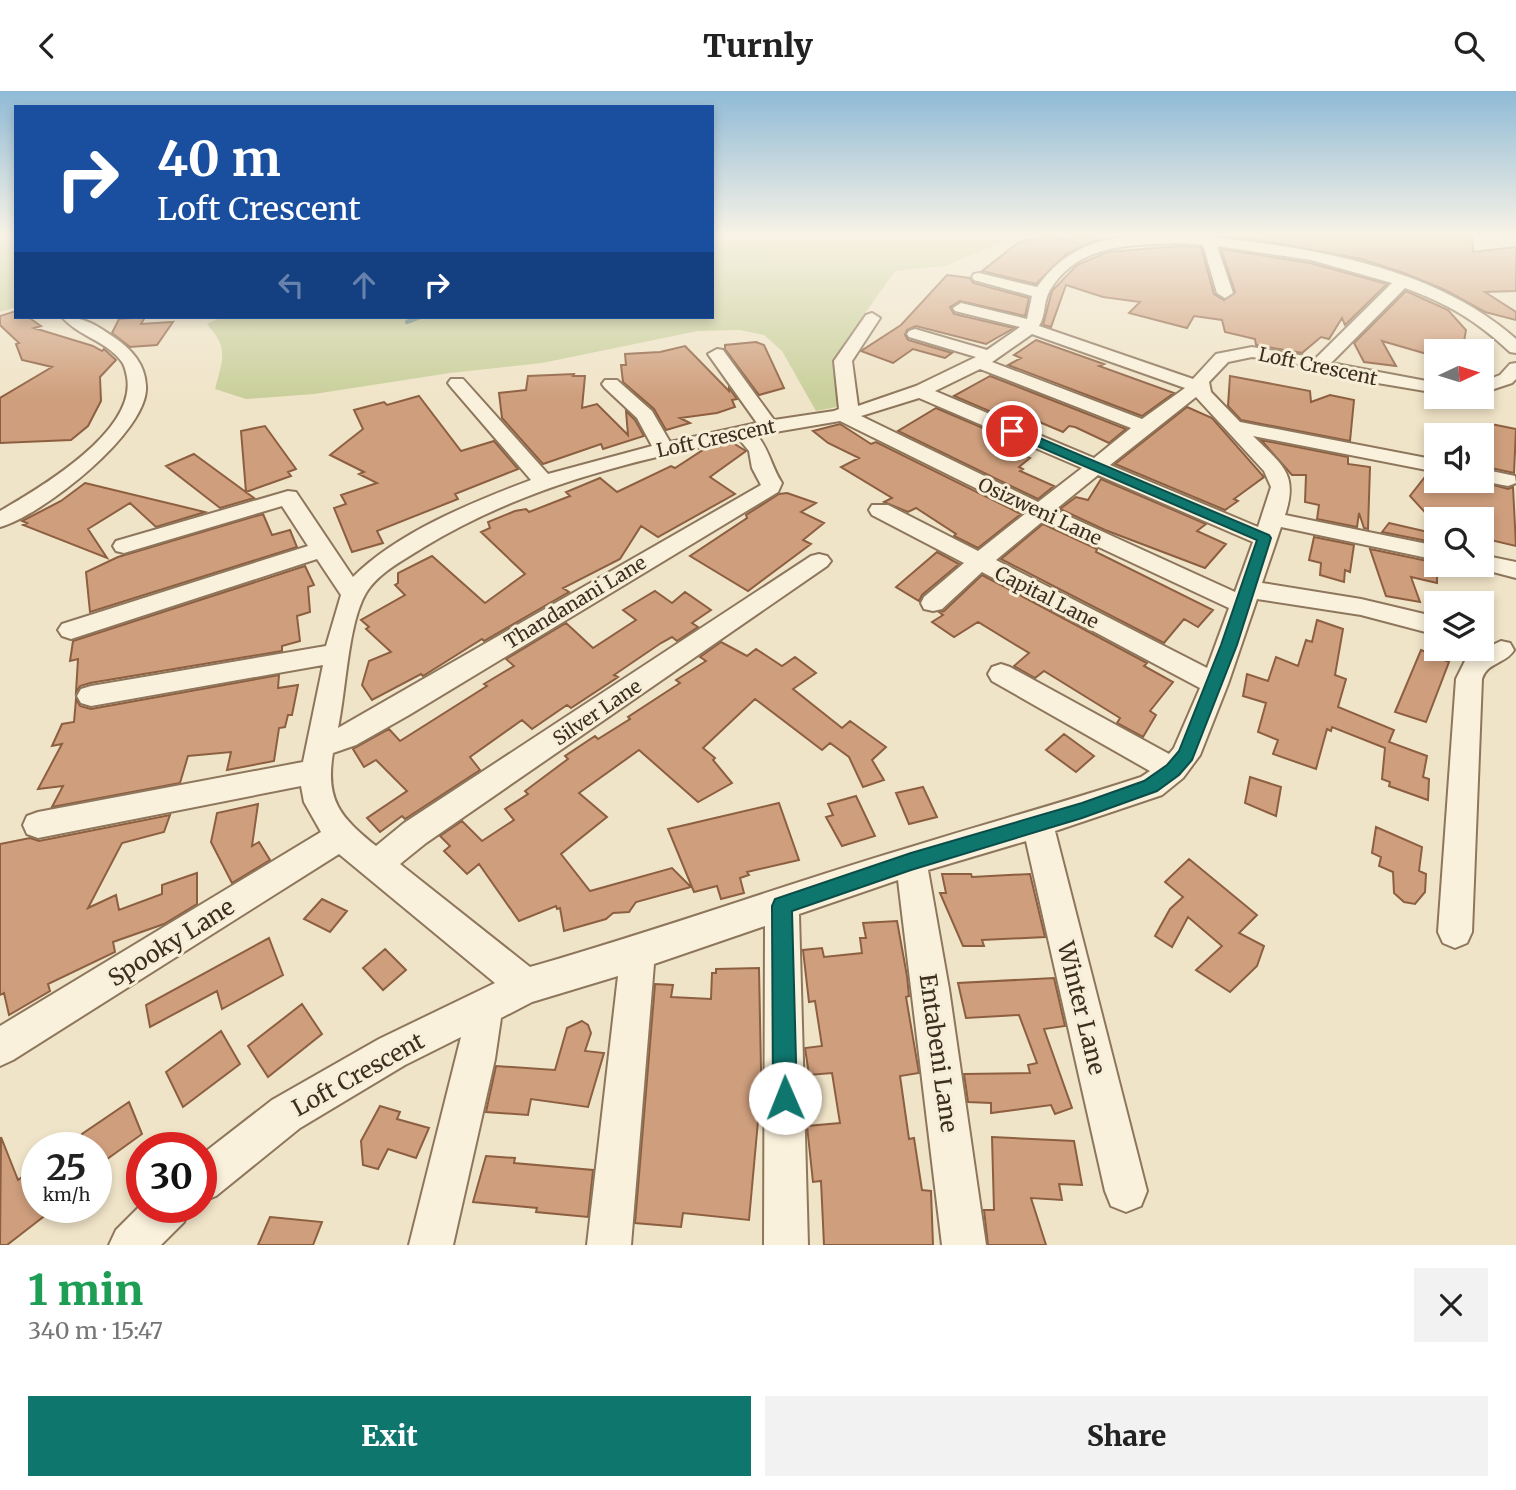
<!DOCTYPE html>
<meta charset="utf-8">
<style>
body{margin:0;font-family:Merriweather,serif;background:#f2f2f2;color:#222;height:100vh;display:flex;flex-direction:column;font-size:26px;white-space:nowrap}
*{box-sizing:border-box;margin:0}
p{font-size:23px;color:#767676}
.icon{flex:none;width:38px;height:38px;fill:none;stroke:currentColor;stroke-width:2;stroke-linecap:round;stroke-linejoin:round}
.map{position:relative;height:1154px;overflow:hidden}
.panel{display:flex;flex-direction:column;background:#fff;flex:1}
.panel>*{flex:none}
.banner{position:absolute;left:14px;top:14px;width:700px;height:214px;border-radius:0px;box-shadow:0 4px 10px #0003;background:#1a4fa0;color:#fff;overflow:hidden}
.needle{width:46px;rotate:86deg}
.controls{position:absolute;left:1424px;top:248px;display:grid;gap:14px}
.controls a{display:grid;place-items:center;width:70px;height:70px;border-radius:0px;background:#fff;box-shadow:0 4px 10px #0003;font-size:35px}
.speed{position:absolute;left:21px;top:1041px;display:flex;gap:14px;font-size:35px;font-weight:700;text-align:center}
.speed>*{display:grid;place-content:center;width:91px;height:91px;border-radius:50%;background:#fff;box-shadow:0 4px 10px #0003;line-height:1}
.speed small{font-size:18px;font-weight:400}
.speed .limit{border:10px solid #d22;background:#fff;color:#111}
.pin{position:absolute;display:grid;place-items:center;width:60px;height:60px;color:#fff;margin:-30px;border:4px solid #fff;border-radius:50%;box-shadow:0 2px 7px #0007}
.me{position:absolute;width:77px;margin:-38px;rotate:359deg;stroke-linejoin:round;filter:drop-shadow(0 0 5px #0008)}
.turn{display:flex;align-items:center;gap:24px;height:147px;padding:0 28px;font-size:32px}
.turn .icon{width:91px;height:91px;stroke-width:2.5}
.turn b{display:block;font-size:49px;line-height:60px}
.lanes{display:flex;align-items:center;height:66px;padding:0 28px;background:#0003;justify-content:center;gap:35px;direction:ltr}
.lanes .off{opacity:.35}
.round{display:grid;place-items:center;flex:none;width:74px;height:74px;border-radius:0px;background:#f2f2f2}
.head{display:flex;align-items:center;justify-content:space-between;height:119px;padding:0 28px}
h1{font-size:42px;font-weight:800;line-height:52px;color:#1e9e55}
.action{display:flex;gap:14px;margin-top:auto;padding:14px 28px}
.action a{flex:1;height:80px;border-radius:0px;background:#0f766e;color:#fff;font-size:28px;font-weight:800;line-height:80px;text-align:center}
.action a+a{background:#f2f2f2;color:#222}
header{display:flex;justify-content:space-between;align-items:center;height:91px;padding:0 28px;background:#fff;font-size:32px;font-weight:800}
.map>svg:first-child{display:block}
.green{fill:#c9cf9b}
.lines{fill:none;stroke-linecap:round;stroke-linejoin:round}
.stream{stroke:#6f938a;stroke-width:4.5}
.building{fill:#cf9f7d;stroke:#8d5f41;stroke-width:2}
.minor-casing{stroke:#8d765c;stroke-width:4}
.minor{fill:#faf1dc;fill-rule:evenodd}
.route{fill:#0f766e;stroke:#0a4d48;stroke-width:2}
.labels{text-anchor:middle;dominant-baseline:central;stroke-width:6;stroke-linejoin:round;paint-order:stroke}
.street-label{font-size:19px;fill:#3d2e20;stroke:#f7eed8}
.near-street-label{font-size:23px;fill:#3d2e20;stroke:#f7eed8}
</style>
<header><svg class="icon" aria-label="back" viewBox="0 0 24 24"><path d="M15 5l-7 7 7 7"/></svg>Turnly<svg class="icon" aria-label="search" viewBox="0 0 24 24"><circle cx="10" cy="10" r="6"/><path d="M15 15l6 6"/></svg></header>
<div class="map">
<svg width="1516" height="1154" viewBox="0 0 1516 1154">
<rect width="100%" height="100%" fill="#f0e4c8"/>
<path class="green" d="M0,144h16v72l-16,5z
M712,144h307l-74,31 -50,5 -51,72 -8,26 6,37 -26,5 -34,-60 -18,-16 -24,-5 -42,1 -156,32 -92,10 -136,21 -68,5 -31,-10c8,-31 14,-40 -8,-65l15,-7h490z"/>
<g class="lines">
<path class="stream" d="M407,231l13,-5"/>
</g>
<path class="building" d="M1047,144l10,4 34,-4 8,4 -33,15 -30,30 -54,-13 37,-29z
M1215,144h257l1,17 43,-5v44l-31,1 31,20v8l-31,-8 -40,-22 -41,-17 -43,-14 -90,-17z
M1180,155l21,1 13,47 10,6 11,-8 -14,-43 89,14 77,21 -42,41 -3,-7 -13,21 -8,-2 -19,16 -46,-8 -1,-6 -30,-7 -3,-12 -28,-4 -7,12 -58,-15 11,-11 -37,-5 -37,-12 -15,42 -8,-2 9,-34 25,-26 31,-13z
M947,184l23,3 3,5 56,15 -4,18 -65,-15 -10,6 4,7 60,14 -28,16 -70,-18 -9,4 -2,5 3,5 44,13 -7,5 -32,-9 -20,14 -32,-12 40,-26z
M1406,200l42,19 18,20 -3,17 -13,-3 -5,8h-8v5l-55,-16 14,25 -32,-4 -10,-19z
M16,220v6h12l13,9 -7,2 59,18 9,5 2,-2 12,11 -16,17 1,24 -13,25 -17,14 -71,3v-45l52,-31 -30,-7 -6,-16 3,-1 -19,-18v-9z
M145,226l-4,7 32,-2 -16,23 -27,2 -18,-14 7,-14z
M1036,249l68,24 -5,2 75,27 -32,23 -134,-51 13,-7 -7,-3z
M756,251l8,3 20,43 -25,7 -34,-46v-4z
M685,255l44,45v-3l8,11 -5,1 3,7 -18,6 -37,5 10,5 -24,7 -12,-21 -31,-27 -2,-17h5l-1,-11 35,-2z
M574,283l-1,2h12l-3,32 15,-4 31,31 -2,-24 9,9 9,16 -41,13 -2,-5 -58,20 -41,-46 -3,-25 27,-3 2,-14z
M990,285l136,53 -17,14 -34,-16 -6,-1 -6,6 -26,-11 -8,7 -75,-32z
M1230,285l80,15 1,11 19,-7 24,5 -4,41 -109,-21 -13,-14z
M419,305l42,55 33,-10 24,28 -63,25 3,5 -81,32 6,12 -31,9 -18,-44 12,-4 -5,-9 36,-12 -18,-9 5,-2 -34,-17 33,-26 -9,-19 30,-8 3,3z
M1187,316l25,11 52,59 -30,22 4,2 -13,9 -110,-46z
M936,317l75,32 -8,6 27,12 -11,9 4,2 -3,2 34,15 -16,13 -140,-68z
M840,333l31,20 5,-2 145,72 -43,34 -24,-12 2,-2 -40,-26 -8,4 -24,-10 8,-4 -51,-31 18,-9 -31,-15 -15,-12z
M1491,333l25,5 -2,44 -32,-7z
M265,335l31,43 -8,3 3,4 -45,16 -5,-61z
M1261,349l87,17v7l22,3 -2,62 -4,-1 -5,-15 -2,14 -40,-8 2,-14 -14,-3 1,-27h-14z
M733,352l13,8 -36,26 25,17 -77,43 -17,-11 -21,33 -57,29 6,4 -85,49 -2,-2 -59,37 -2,-2 -49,26 -10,-15 7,-24 22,-9 -25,-23 3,-2 -8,-7 44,-25 -10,-10 3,-2v-10l34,-17 53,47 40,-29 -44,-42 9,-4 -2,-6 27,-11 11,-2 3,3 41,-16 -4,-4 34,-14 17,14 54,-26 4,2 31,-20z
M194,363l60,44 -34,10 -54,-42z
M1428,382l7,1 1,7h43l29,8 5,-2 3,59 -34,-8v-18h-50l-22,-24z
M1101,388l105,45 -9,7 29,13 -21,24 -100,-38 -45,-21 16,-12 12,3z
M85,392l33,8 87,21 -49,15 -26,-24 -42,26 19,29 -84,-33 4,-2 -5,-2 39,-20z
M787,402l29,10 -15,9 23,11 -21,17 8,4 -63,47 -58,-35 57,-38 -1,-3 33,-21z
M263,423l9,21 18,-5 7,17 -207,65 -4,-40 32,-15z
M1389,432l48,11v9l-55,-11z
M1043,433l54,25 -1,3 117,58 -15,17 -14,-8 -20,24 -163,-84z
M1314,446l40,8 -4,27 -5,-2 -1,12 -24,-7 1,-12 -12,-3z
M1370,458l67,14v20l-26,-6 9,25 -34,-6z
M937,461l22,12 -37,31 -3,6 -23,-14z
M305,475l9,19 -6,2 2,25 -13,4 3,25 -18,5v5l-192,32 -10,3 -4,6 2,-33 -8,2 3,-20z
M982,484l165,88 -3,3 29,16 -23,29 6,4 -13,22 -26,-14 3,-5 -76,-47 -9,7 -21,-12 15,-13 -51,-31 -24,15 -22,-15 11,-7 -4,-3 5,-1z
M655,500l17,12 13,-11 26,18 -19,13 6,4 -21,14 -5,-4 -11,6 -47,32 4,2 -47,31 -4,-3 -35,24 -10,-9 -52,37 10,13 -75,49 -3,-3 -22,16 -13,-14 40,-27 -31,-31 -12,7 -11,-18 36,-20 11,12 87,-55 -3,-2 30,-18 -8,-7 60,-36 27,25 43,-28 -13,-10z
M1317,529l26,9 -8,46 11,4 -8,28 56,23 -5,12 38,14 -4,21 6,2 -1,21 -39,-14 1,-4 -8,-3 3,-31 -53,-21 -1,4 -4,-2 -11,40 -43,-15 5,-14 -20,-8 8,-29 -23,-7 4,-22 21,7 8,-24 22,9 8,-26 6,2z
M721,551l26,14 9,-7 26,17 13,-9 21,16 -23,16 49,39 8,-7 36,26 -14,13 12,20 -21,7 -14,-30 -19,-14 -8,7 -67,-51 -52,49 12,10 -2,2 19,23 -34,19 -59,-52 -60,43 28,24 -46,37 29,37 82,-23 19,19 -55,15 -7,10 -16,1 -7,6 -42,12 -4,-23 -3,1 -1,-3 -37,15 -40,-57 -12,10 -23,-23 6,-5 -10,-10 22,-15 20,20 32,-21 -9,-11 23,-15 -3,-3 43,-32 -3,-3 30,-20 3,3 32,-20 -2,-2 52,-34 -4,-3 30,-19 -6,-4z
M1421,559l28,12 -23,60 -31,-10z
M279,584l-1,13 20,-3 -6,30h-4l-3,12 -6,1 -5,33 -47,9 4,-18 -43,4 -8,27 -128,24 11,-21 -25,3 24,-45 -10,2 10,-22 12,-2 2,-23 4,7 11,3z
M1064,643l30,22 -18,16 -30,-22z
M1250,686l31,10 -5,29 -31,-13z
M923,696l14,30 -28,7 -13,-31z
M856,705l19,40 -33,10 -16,-29 7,-2 -5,-11z
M779,712l20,57 -52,12 2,3 -9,3 4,15 -23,6 -4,-13 -23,6 -26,-63z
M258,713l-6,42 7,-4 11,18 -38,23 -21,-41 6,-29z
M170,724l-6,17 -42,11 -34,65 28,-13 3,15 43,-16v-9l35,-12v31l-33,20 -51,18 2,10 -67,32 2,7 -41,24 -5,-22 -4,2v-151l30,-6 9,3z
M1376,736l46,20 -3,24 7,3 -1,18 -10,12 -11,-2 -10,-9 -1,-21 -14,-6 2,-9 -9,-4z
M1189,768l68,56 -18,18 25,13 -7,20 -27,26 -34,-22 26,-24 -34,-29 -16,30 -17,-11 15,-27 13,-12 -18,-15z
M942,783h29l1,3 58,-3 15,63 -63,3 2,6h-21l-23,-53h6z
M322,808l25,12 -17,21 -26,-13z
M897,830l10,55 2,20 -3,1 13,76 -19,3 9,63 5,-1 8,52 9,1 2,54h-109l-3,-64 -8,1 -6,-56 33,-3 -8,-50 -23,2 -4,-27 17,-2 -7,-45 -6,1 -6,-52 19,-2 2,9 38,-4 -2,-15h6l-3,-15z
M269,847l14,37 -61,34 -5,-18 -67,36 -4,-22z
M385,858l21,21 -23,20 -20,-22z
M759,877l3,153h-4l-9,99 -66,-7 -2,14 -46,-4 20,-239 18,1 -2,12 40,2 1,-26h4v-4z
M1054,887l11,48 -21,3 28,79 -17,6 -4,-9 -60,8v-10l-23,-1 -4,-28 66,-1 -2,-8 9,-2 -18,-48 -53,3 -8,-35z
M302,913l20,30 -54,43 -20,-31z
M582,930l6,4 3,8 -6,18 19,2 -16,54 -57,-8 -3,16 -42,-3 10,-46 59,4 12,-42z
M221,940l19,33 -57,43 -17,-35z
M129,1011l13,32 -46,33v-19h-9l-5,-14z
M380,1015l20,6 -3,7 32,9 -13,30 -28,-9 -10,20 -15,-4 -2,-24z
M1,1046l17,43 19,-14v41h19l-49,38h-7z
M992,1046l82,4 8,44 -23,-1 3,16 -31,-2 15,47h-58l-4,-35h10z
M486,1065l29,2 -1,5 79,7 -5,47 -52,-5 1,-4 -64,-6z
M270,1126l52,5 -9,23h-55z"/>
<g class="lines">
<defs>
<path id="minor" d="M1184,144c111,9 247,28 332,104v14l-6,-1c-34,-32 -62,-48 -105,-64l-74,75 106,20v10l-83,-14 -64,-17 -38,-5 -24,5 -19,20 2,10 29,30 197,38v12l-184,-36c28,28 46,37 32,79l152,31v14l-156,-33 -19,56 99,16 76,18v18l-76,-20 -104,-16 -29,85 -28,71 -17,23 -21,17 -107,36 92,360 -6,15 -15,6 -15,-6 -6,-15 -79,-350 -98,29 21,119 37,256h-44l-44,-365 -99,34 9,331h-44l1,-319 -111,38 -23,281h-44l31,-269 -86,26 -31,16 -6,41 -42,186h-44l52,-208 -56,28 -105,63 -84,68 -15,6v-47l71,-55 107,-61 116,-56 -156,-129 -326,206 -13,6v-40l321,-194 -17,-30 -3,-16 -263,52 -11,-4 -4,-9 4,-9 11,-4 265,-50 20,-97 -232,41 -10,-3 -4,-7 4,-7 10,-3 235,-40 15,-51 -24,-36 -246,80 -9,-3 -4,-6 4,-6 246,-78 -26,-40 -158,47 -8,-2 -3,-5 3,-5 172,-50 8,1 57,85c45,-45 120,-75 178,-97l-80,-93 -3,-4 3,-4h12l85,95 104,-28 -15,-28 -32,-30 -3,-4 3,-4h12l35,31 18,31 87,-19 -49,-69 9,-5 6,1 51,70 60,-9 5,-2 -5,-48 32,-46 6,-2 8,5 -28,43 6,45 58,-20 60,-29 -67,-20 -2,-3 2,-3 6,-2 72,21 33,-23 -65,-16 -2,-3 8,-5 66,16 5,-23 -58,-16 -2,-3 2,-3 5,-1 58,14c38,-53 87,-52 147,-52zM1180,152l23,2 14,48 8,5 8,-5 -16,-47 94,14 81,23 -76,75 -64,-11 -36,7 -23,25 -154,-53c7,-11 4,-24 11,-36 28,-47 82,-45 130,-47zM1032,243l153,54 -43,31 -150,-57zM980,278l151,59 -37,30 -159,-67zM1196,306l68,74 7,16 -13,40 -148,-62zM919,307l163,70 -44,34 -177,-86zM840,330l186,92 -48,38 -90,-46h-16l-3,5 3,5 92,48 -40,34 -3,6 3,6 9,2 9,-2 40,-37 218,116 -26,60 -5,6 -159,-87 -9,-3 -9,3 -4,7 4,7 158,90 -9,6c-76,25 -153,46 -230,70 -127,38 -252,83 -381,120l-130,-103 26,-21 401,-277 4,-5 -4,-5 -8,-2 -8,2 -407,267 -28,23c-36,-29 -51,-46 -43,-93l23,-8 53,-30 369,-223 4,-9c-11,-17 -12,-32 -25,-48zM739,348l10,12 3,17 9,17 -423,243c8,-37 10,-105 28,-135 13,-21 38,-33 58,-46 97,-59 205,-86 315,-108zM1098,384l155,67 -18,50 -180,-82zM1043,430l186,87 -22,60 -211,-108z
M62,226c21,-1 36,9 53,21 17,12 30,26 31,48 3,46 -105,130 -146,141v-16c40,-23 137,-80 127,-134 -1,-5 -2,-11 -5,-15 -15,-21 -44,-26 -60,-45z
M1516,272v16l-4,4 -30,10v-11l18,-7 10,-11z
M1482,378l33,7 1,7 -8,3 -26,-5z
M1482,464l34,7v16l-42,-11 -1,-2h9z
M1501,550l9,2 4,7c-8,14 -27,12 -32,29l-10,253 -5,11 -12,5 -12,-5 -5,-11 18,-253 11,-22z
M142,1113v3h48l-6,15 -23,23h-52l7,-15z"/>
</defs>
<use href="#minor" class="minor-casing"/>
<use href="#minor" class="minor"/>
</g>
<linearGradient id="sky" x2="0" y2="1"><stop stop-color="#8fbad6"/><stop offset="0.47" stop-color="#f8f3e6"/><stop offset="1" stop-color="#f8f3e6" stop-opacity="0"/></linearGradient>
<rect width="1516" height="306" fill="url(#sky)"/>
<path class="route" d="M1007,337h9l253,107 2,3 -34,107 -45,115 -13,15 -22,16 -75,27 -171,52 -119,41 5,187 -4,9 -8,3 -8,-3 -4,-9 -1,-192 3,-7 136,-46 171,-50 62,-22 23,-16 12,-14 42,-106 36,-105 -250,-107z"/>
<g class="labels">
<g class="street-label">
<text transform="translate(1318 275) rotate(12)">Loft Crescent</text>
<text transform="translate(716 347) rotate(-12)">Loft Crescent</text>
<text transform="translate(1040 420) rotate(25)">Osizweni Lane</text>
<text transform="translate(1047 506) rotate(27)">Capital Lane</text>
<text transform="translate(575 511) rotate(-31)">Thandanani Lane</text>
<text transform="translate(597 621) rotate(-34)">Silver Lane</text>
</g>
<g class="near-street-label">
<text transform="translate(171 851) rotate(-32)">Spooky Lane</text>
<text transform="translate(1082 917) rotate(76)">Winter Lane</text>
<text transform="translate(939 962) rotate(82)">Entabeni Lane</text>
<text transform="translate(358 983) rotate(-29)">Loft Crescent</text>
</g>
</g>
</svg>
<div class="controls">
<a><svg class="needle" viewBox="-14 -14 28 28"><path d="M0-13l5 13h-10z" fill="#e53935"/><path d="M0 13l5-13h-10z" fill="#767676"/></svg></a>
<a><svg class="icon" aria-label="sound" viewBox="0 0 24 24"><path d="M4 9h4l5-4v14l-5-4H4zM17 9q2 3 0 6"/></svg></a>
<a><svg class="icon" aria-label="search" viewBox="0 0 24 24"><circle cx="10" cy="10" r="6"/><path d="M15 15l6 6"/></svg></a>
<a><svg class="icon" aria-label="layers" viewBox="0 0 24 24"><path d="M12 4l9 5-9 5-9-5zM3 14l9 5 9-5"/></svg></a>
</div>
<div class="speed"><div>25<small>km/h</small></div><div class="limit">30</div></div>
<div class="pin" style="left:1012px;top:340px;background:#d93025"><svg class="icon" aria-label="arrive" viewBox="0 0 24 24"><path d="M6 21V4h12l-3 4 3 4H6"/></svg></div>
<svg class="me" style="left:785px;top:1007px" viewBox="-20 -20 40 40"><circle r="19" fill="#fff"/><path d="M0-13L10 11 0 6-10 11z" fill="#0f766e"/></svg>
<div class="banner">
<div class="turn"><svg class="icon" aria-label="right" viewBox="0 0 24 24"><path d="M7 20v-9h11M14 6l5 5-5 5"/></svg><div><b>40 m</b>Loft Crescent</div></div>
<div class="lanes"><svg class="icon off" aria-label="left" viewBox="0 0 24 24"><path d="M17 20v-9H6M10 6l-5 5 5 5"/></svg><svg class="icon off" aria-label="ahead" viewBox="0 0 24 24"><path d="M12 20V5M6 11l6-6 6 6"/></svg><svg class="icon" aria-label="right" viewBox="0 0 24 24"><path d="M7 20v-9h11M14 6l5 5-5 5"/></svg></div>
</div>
</div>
<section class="panel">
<div class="head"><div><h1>1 min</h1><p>340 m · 15:47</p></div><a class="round"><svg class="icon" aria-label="close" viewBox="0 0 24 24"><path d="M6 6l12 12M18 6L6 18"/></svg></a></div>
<div class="action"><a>Exit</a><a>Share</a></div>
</section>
